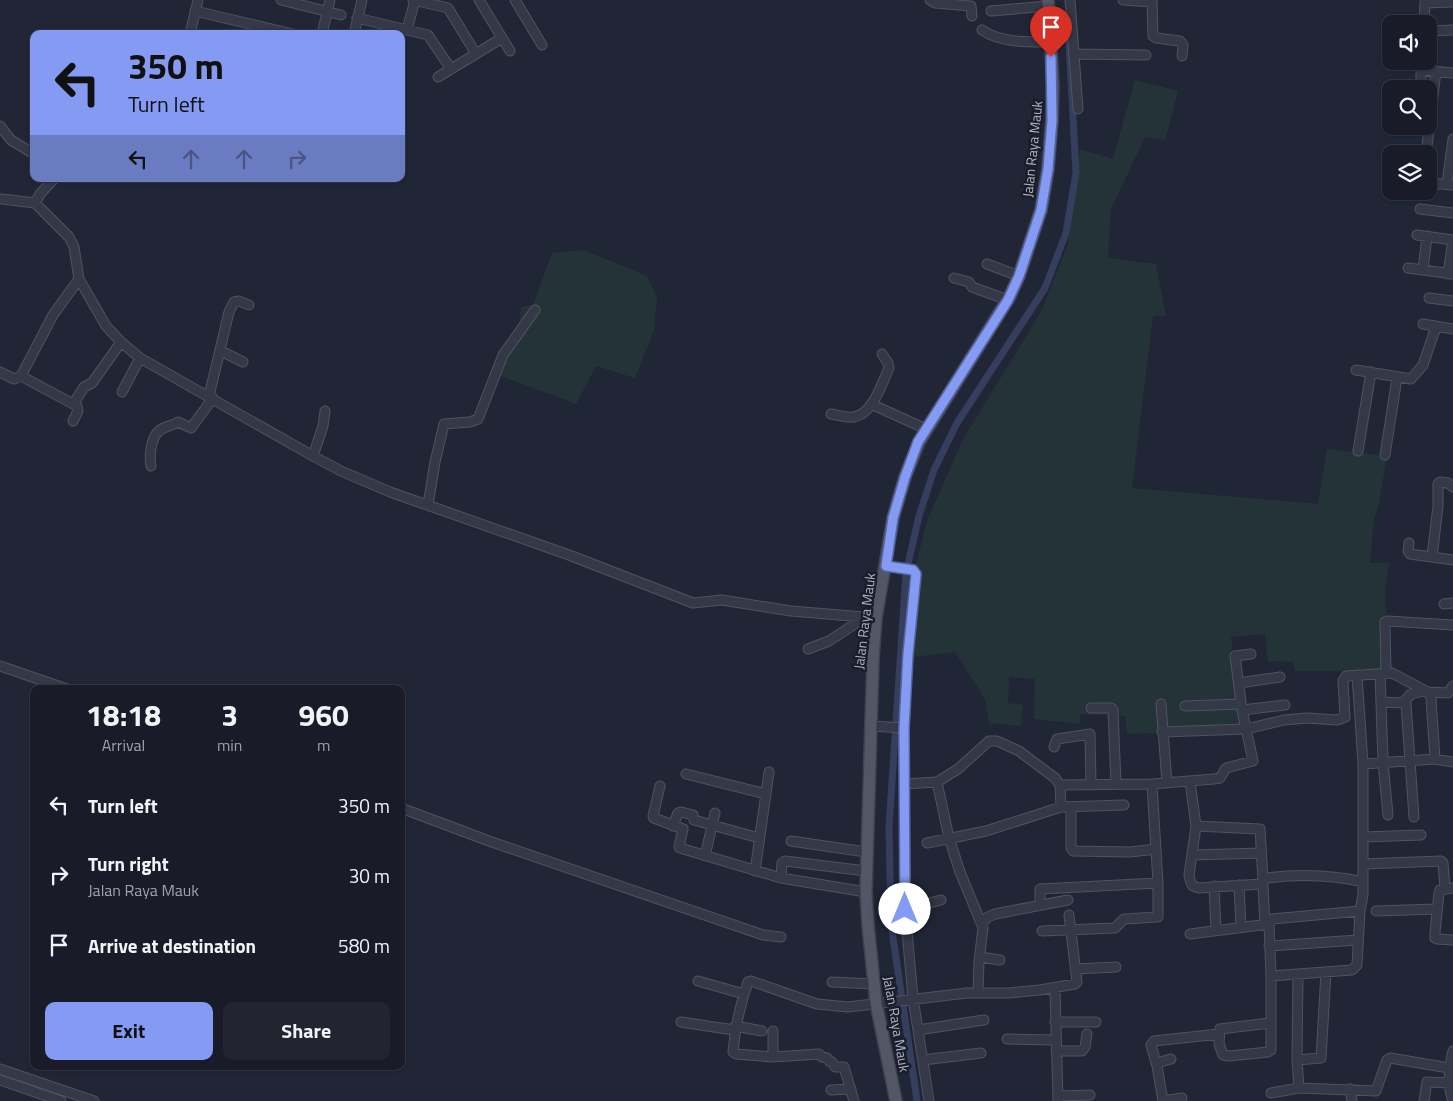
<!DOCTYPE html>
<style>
body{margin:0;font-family:"Titillium Web",sans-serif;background:#222530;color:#f1f3f6;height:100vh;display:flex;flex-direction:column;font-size:19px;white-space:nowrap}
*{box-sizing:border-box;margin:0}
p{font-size:16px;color:#9fa1a8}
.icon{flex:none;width:28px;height:28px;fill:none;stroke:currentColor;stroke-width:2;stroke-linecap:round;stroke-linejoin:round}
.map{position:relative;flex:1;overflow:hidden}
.details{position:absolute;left:30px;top:685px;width:375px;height:385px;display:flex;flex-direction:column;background:#191c28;border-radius:10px;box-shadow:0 1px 4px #0004,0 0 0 1px #373a45}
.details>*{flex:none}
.guide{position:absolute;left:30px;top:30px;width:375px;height:152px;border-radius:10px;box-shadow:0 1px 4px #0004,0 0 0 1px #373a45;background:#859af2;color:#111;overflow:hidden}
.buttons{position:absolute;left:1382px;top:15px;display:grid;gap:10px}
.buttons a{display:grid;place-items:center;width:55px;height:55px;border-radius:10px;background:#191c28;box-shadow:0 1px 4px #0004,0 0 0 1px #373a45;font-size:25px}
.pin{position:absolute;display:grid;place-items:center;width:42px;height:42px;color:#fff;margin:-51px -21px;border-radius:50% 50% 50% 0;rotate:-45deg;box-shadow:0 0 5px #0007}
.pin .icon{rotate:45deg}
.me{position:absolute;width:55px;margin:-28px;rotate:0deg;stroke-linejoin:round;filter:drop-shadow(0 0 4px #0008)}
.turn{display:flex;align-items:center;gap:18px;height:105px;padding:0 15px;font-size:22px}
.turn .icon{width:65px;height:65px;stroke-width:2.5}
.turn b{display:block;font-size:35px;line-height:42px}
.lanes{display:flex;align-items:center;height:48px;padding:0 15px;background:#0003;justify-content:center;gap:25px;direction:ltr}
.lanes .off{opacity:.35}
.eta{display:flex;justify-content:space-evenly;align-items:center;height:85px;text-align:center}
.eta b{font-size:30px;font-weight:700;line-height:35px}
.action{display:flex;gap:10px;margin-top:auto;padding:10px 15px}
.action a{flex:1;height:58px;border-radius:10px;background:#859af2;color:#111;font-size:20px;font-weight:700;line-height:58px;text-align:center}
.action a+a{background:#222530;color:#f1f3f6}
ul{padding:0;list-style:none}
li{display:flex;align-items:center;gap:15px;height:70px;padding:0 15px}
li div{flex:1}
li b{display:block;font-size:19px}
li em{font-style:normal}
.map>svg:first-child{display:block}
.green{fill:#243338}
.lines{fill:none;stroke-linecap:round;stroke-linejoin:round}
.canal{stroke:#353e5d;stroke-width:7}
.minor-casing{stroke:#4f5361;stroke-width:11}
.major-casing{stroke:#3e4250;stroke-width:14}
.minor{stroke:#343847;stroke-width:9}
.major{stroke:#525767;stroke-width:11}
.route-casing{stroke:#56649d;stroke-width:12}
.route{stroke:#859af2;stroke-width:9}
.labels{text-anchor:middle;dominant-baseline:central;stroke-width:5;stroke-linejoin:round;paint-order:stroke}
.street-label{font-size:14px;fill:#afb3c3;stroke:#1a1e2b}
</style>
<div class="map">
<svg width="1453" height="1101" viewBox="0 0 1453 1101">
<rect width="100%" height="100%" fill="#212636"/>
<path class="green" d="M1135,80l43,11 -13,49 -20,-3 -34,72 -3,49 48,6 10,52h-13l-21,172 186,16 9,-55 60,7 -9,52 -4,10 -4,45h19l-4,29 5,79h-95l-2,-9 -25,-1 -3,-27 -34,3 11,93 -115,4 -2,-18 -45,-2v10l-46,-5 1,-40 -26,-2 -1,26 15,2 -2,21 -32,-3 -4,-24 -30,-47 -50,6 9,-86 13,-51 36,-82 78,-127 27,-68 12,-95 33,10z
M584,250l63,26 10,22 -3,32 -19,48 -39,-12 -20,38 -75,-28 -4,-20 21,-22 3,-27 12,-2 19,-52z"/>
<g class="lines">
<path class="canal" d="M917,1101l-26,-177 -2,-97 17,-254 13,-57 15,-46 23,-47 88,-135 21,-55 10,-60 -7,-132"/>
<defs>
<path id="minor" d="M281,0l60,15
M413,0l35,8 28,46
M479,0l31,51
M515,0l27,45
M930,0l5,3 36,3 1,10
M1070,0l8,109
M1123,0l29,2 1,34 3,2 24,3 3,4 -1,11
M195,11l98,23
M991,11l57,-5
M357,18l71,17 23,34
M1424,24l1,-21 28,-1
M407,30l8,-30
M982,30c19,13 46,12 68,12
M1429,31l24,-1
M190,34l8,-34
M322,34l8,-34
M354,34l8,-34
M1074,54l72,1
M438,77l64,-39
M1421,89v-19l32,3
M0,126l11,14 23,14
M1426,154l10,-83
M54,179l-14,15 -5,9 34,34 5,10 5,32 27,47 15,16 19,16 173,98 28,15 49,21 179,63 124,48 29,-3 69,11 85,7
M1429,183l24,2
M1447,184l6,-45
M2,199l33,4
M1420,209l33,4
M1417,235l36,5
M987,264l32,12
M1408,268l45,6
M1423,270l4,-34
M1448,274l5,-34
M954,278l15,4 3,5 36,13
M1429,298l24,3
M1423,324l30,5
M221,351l22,11
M1356,370l55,9 12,-14 13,-38
M0,372l14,7 7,-3 32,-61 26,-36
M21,376l56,30 1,5 -5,10
M122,392l18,-34
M209,396l20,-84 5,-10 5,-1 10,4
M74,403l10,-16 8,-4 29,-41
M871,404l55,25
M831,414c7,1 16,4 23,3 19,-3 28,-34 35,-49l-1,-5 -6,-9
M1358,451l13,-79
M1385,455l12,-77
M313,456l10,-30 2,-15
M151,466c-2,-9 0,-29 8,-35 5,-5 13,-5 19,-9l13,6 22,-30
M1453,487l-5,-4 -8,-1 -2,2v22l-6,51 21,3
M428,505l7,-43 9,-38 26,-2 8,-3 25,-64 32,-45
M1409,543l-1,8 2,3 22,3
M885,566l28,4 3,4 -8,80 -4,74 1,181 8,89 16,103
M1444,604l9,-1
M808,649l21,-8 35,-23
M0,666l67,23
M1386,673l-1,-51 3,-1 65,4
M1380,674l3,88 5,53
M1239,683l41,-6
M1428,692l20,1 5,-7
M1381,702l22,1 3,1 8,113
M1403,703l8,-9 13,-3
M1161,704l6,79
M1185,706l56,-2
M1091,708h20l2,2 3,74
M1242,710l43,-5
M871,726l33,2
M1162,732l84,-3 38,-9 23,-2 30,2 8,-3 -2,-36 3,-5 46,-3 36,19 3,6 4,61
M1054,747l3,-8 33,-5 1,51
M1363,764l72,-5 18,3
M686,774l80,20
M937,782l12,56 11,34 23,56 -4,34 -1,30
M1190,782l6,44 -7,49 2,8 2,3 6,2 62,-4 2,-4 4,-2c32,-4 65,-3 96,4
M905,784l32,-2 21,-13 31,-28h8l22,10 36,27 5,7 1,22
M1060,785l92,-1 62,-5 6,-1 6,-10 27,-7 -11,-51 -7,-54 16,-2
M660,786l-7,30 1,2 29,11 -4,18 1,1 101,30 85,14
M1071,807v41l2,3 57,1 26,-3
M401,808l88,33 274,94 18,2
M673,826l5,-13 3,-1 12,3 1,5 65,18
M1196,826l64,3 3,51
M1363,837l58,-2
M791,841l75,11
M927,843l59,-12 75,-24 63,-2
M1192,855l69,-2
M705,856l10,-43
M1363,864l78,-3 2,2 2,26
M755,871l14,-99
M781,878l1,-15 3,-2 81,10
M1261,884l2,2 2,38
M1239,885l2,42
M1214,886l2,43
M1453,888l-13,2 -1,3 -4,40v5l2,1 16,1
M1040,904v-15l118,-6
M905,909l36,-9
M1376,911l61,-2
M982,923l6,-6 7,-3 73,-14
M1269,924l2,52v74l-3,2 -39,4 -6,-1 -4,-11 1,-15 50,-6
M1042,931l73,-3 9,-9 34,-2v-34l-6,-99
M1190,934l79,-10 3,-5 88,-8
M1269,946l89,-6
M980,957l20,3
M1075,969l41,-2
M1298,974l-1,86 2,28
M1271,976l81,-6 5,-5 3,-54 3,-16v-131l-6,-89
M698,981l46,13
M832,982l42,2
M1055,988l3,113
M681,1022l53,8
M1055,1022h41
M735,1026l27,5
M918,1030l66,-10
M773,1031v26l-37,-3 -3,-2c2,-25 7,-47 15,-70l3,-1 66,23 31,3 119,-14h42l31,-3 35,-6 2,-2 -8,-67
M1007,1039l49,1
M1056,1051h26l3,-4 2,-13
M773,1057l46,-3 3,3 5,1 2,3 3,1 3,5h9l10,34
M923,1060l58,-7
M1297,1060l24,-2 5,-86
M1157,1066l-6,-21 3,-4 65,-7
M0,1069l94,32
M0,1080l61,21
M1350,1089l2,12
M831,1090l20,-1
M1271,1093l28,-5 77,3 11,-31 3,-2 59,10
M1058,1096l32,-1
M1163,1101l-6,-35 3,-4 11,-3
M1163,1101l19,-3
M1424,1101l3,-19 23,1
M1453,1101c-6,-16 -4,-34 0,-50"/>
<path id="major" d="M896,1101l-20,-98 -8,-78 -2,-33 7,-234 3,-40 17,-100 12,-41 14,-35 91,-146 9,-20 22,-66 7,-41 4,-49 1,-34 -5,-86"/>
</defs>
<use href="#minor" class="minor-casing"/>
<use href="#major" class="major-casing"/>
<use href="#minor" class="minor"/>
<use href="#major" class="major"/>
</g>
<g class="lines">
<defs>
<path id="route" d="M905,909l-1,-181 4,-74 8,-80 -3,-4 -27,-4 7,-48 12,-41 13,-35 90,-142 11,-24 22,-66 7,-41 4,-49 -1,-63"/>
</defs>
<use href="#route" class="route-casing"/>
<use href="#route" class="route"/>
</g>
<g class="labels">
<g class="street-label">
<text transform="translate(1032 149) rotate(-84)">Jalan Raya Mauk</text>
<text transform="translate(864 621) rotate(-83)">Jalan Raya Mauk</text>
<text transform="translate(897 1024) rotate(80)">Jalan Raya Mauk</text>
</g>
</g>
</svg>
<div class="buttons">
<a><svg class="icon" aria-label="sound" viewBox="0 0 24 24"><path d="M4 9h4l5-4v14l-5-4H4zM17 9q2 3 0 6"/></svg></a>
<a><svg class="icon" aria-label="search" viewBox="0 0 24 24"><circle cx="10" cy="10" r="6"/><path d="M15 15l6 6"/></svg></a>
<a><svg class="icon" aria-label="layers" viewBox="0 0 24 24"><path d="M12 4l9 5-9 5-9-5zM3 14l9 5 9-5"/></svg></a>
</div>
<div class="pin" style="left:1051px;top:57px;background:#d93025"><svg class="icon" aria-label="arrive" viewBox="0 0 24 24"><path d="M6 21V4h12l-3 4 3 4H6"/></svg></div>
<svg class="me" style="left:905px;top:909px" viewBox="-20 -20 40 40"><circle r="19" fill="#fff"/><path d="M0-13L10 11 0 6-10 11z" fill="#859af2"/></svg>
<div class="guide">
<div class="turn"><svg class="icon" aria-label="left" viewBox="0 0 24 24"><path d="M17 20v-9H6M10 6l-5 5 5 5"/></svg><div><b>350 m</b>Turn left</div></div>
<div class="lanes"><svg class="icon" aria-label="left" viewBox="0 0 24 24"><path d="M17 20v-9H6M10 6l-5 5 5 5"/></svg><svg class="icon off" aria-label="ahead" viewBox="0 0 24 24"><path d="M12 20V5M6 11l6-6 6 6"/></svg><svg class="icon off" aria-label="ahead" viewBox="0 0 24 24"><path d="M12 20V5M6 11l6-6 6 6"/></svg><svg class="icon off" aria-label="right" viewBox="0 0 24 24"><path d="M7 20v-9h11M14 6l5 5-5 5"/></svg></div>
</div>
<section class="details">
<div class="eta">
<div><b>18:18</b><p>Arrival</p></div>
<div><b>3</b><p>min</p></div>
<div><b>960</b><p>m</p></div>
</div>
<ul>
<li><svg class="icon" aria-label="left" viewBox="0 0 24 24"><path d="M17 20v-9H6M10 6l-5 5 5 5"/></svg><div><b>Turn left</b></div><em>350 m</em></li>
<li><svg class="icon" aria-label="right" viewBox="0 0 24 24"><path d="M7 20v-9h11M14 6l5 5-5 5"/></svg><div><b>Turn right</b><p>Jalan Raya Mauk</p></div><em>30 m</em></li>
<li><svg class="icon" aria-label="arrive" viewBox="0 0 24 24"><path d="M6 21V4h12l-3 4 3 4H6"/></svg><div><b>Arrive at destination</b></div><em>580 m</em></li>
</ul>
<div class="action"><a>Exit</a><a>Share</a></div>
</section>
</div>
